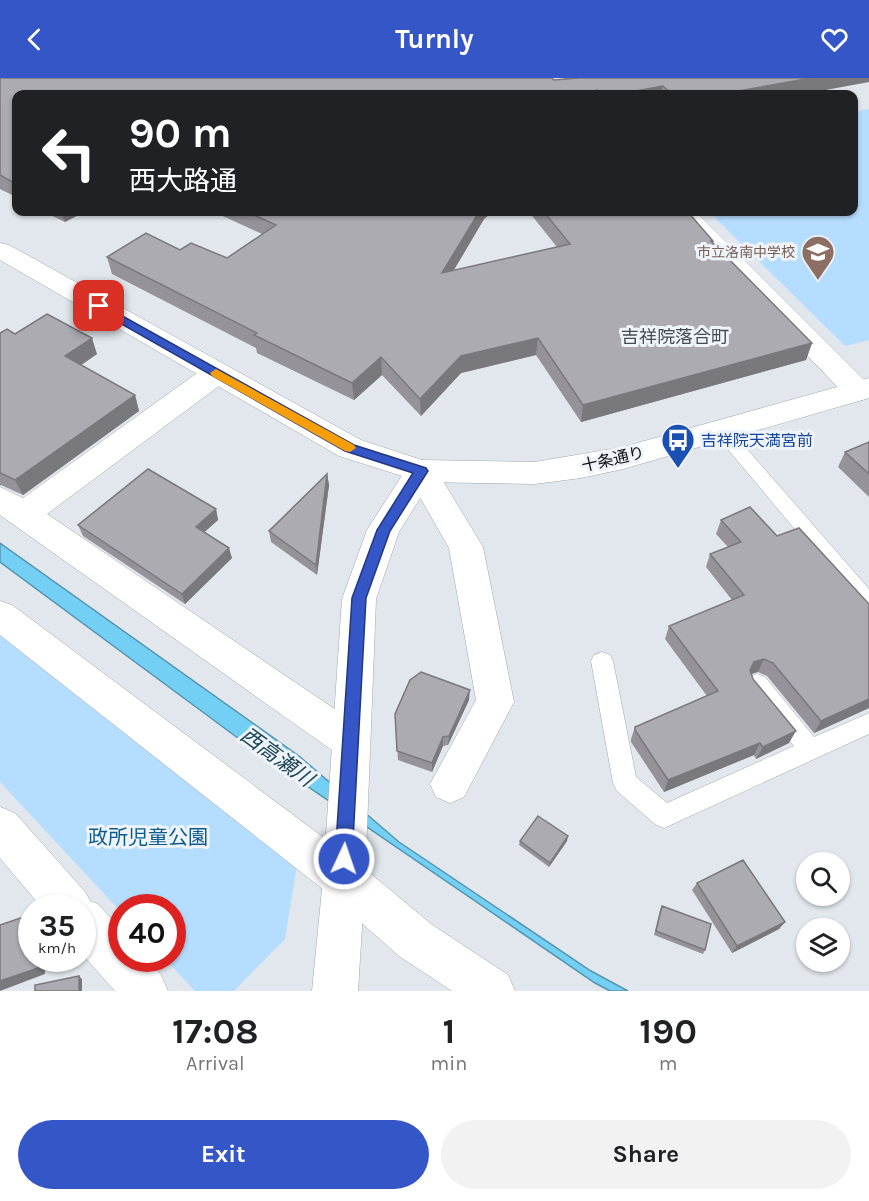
<!DOCTYPE html>
<meta charset="utf-8">
<style>
body{margin:0;font-family:Karla,"Noto Sans JP",sans-serif;background:#f2f2f2;color:#202124;height:100vh;display:flex;flex-direction:column;font-size:22px;white-space:nowrap}
*{box-sizing:border-box;margin:0}
p{font-size:20px;color:#757577}
.icon{flex:none;width:33px;height:33px;fill:none;stroke:currentColor;stroke-width:2;stroke-linecap:round;stroke-linejoin:round}
.map{position:relative;height:913px;overflow:hidden}
.panel{display:flex;flex-direction:column;background:#fff;flex:1}
.panel>*{flex:none}
.hud{position:absolute;left:12px;top:12px;width:846px;height:126px;border-radius:12px;box-shadow:0 2px 4px #0004;background:#202124;color:#fff;overflow:hidden}
.buttons{position:absolute;left:796px;top:774px;display:grid;gap:12px}
.buttons a{display:grid;place-items:center;width:54px;height:54px;border-radius:50%;background:#fff;box-shadow:0 2px 4px #0004;font-size:30px}
.speed{position:absolute;left:18px;top:816px;display:flex;gap:12px;font-size:30px;font-weight:700;text-align:center}
.speed>*{display:grid;place-content:center;width:78px;height:78px;border-radius:50%;background:#fff;box-shadow:0 2px 4px #0004;line-height:1}
.speed small{font-size:15px;font-weight:400}
.speed .limit{border:9px solid #d22;background:#fff;color:#111}
.pin{position:absolute;display:grid;place-items:center;width:51px;height:51px;color:#fff;margin:-26px;border-radius:12px;box-shadow:0 3px 9px #0006}
.me{position:absolute;width:66px;margin:-33px;rotate:3deg;stroke-linejoin:round;filter:drop-shadow(0 0 4px #0008)}
.turn{display:flex;align-items:center;gap:21px;height:126px;padding:0 18px;font-size:27px}
.turn .icon{width:78px;height:78px;stroke-width:2.5}
.turn b{display:block;font-size:42px;line-height:51px}
.eta{display:flex;justify-content:space-evenly;align-items:center;height:102px;text-align:center}
.eta b{font-size:36px;font-weight:700;line-height:42px}
.primary-button{display:flex;gap:12px;margin-top:auto;padding:12px 18px}
.primary-button a{flex:1;height:69px;border-radius:36px;background:#3556c7;color:#fff;font-size:24px;font-weight:700;line-height:69px;text-align:center}
.primary-button a+a{background:#f2f2f2;color:#202124}
header{display:flex;justify-content:space-between;align-items:center;height:78px;padding:0 18px;background:#3556c7;color:#fff;font-size:27px;font-weight:700}
.map>svg:first-child{display:block}
.green{fill:#b5ddff}
.water{fill:#73cff3;stroke:#5495af;stroke-width:1.5}
.lines{fill:none;stroke-linecap:round;stroke-linejoin:round}
.lane-casing{stroke:#a2a7ac;stroke-width:1}
.street-casing{stroke:#a2a7ac;stroke-width:1}
.secondary-casing{stroke:#a2a7ac;stroke-width:1}
.primary-casing{stroke:#a2a7ac;stroke-width:1}
.lane{fill:#fff;fill-rule:evenodd}
.street{fill:#fff;fill-rule:evenodd}
.secondary{fill:#fff;fill-rule:evenodd}
.primary{fill:#fff;fill-rule:evenodd}
.wall{fill:#959399}
.shaded-wall{fill:#79787d}
.building{fill:#adabb2;stroke:#79787d;stroke-width:1.5}
.route{fill:#3556c7;stroke:#223881;stroke-width:1.5}
.slow{fill:#f59e0b}
.labels{text-anchor:middle;dominant-baseline:central;stroke-width:6;stroke-linejoin:round;paint-order:stroke}
.far-education-label{font-size:14px;fill:#785e54;stroke:#eef4fa;text-anchor:end}
.transit-label{font-size:16px;fill:#164399;stroke:#eef4fa;text-anchor:start}
.street-label{font-size:16px;fill:#0c0e10;stroke:#eef4fa}
.neighbourhood-label{font-size:18px;fill:#454a4e;stroke:#eef4fa}
.near-park-label{font-size:20px;fill:#0c5b8c;stroke:#eef4fa}
.near-water-label{font-size:21px;font-style:italic;fill:#1d4555;stroke:#eef4fa}
</style>
<header><svg class="icon" aria-label="back" viewBox="0 0 24 24"><path d="M15 5l-7 7 7 7"/></svg>Turnly<svg class="icon" aria-label="heart" viewBox="0 0 24 24"><path d="M12 20l-8-8c-3-5 5-10 8-4 3-6 11-1 8 4z"/></svg></header>
<div class="map">
<svg width="869" height="913" viewBox="0 0 869 913">
<rect width="100%" height="100%" fill="#e1e7ec"/>
<path class="green" d="M869,31v231l-24,6 -136,-134h145v-100z
M0,552l297,234 -12,75 -51,52h-39l-30,-32 7,-1v-50h-50l-1,4 -121,-130z"/>
<path class="water" d="M0,465l299,213 100,86 192,129 37,20h-18l-15,-8 -345,-236 -250,-185z"/>
<g class="lines">
<defs>
<path id="lane" d="M721,346l6,2 142,163v22l-7,-2 -147,-175 -3,-4 3,-4z
M602,574l8,3 3,6 23,116 31,26 127,-57 -45,-55 -3,-7 3,-7 8,-3 8,3 49,60 55,-24v21l-205,94 -9,-4 -38,-33 -4,-8 -22,-122 3,-6z"/>
<path id="street" d="M671,134h25l172,172v14l-10,3 -10,-3z
M217,286l10,2 4,7 -4,7 -180,134 317,215 5,12 -5,12 -14,6 -14,-6 -336,-238v-28l23,11 184,-132z
M421,382l11,3 51,84 31,155 -50,95 -14,6 -14,-6 -6,-13 46,-84 -27,-152 -44,-77 5,-8z
M0,523l12,4 347,259 72,60 77,51 7,16h-63l-53,-35 -70,-62 -329,-259z
M0,729l15,6 71,80 4,8 8,3 24,27v27h24l15,17 7,16h-53l-33,-37v-46h-40l-42,-50z"/>
<path id="secondary" d="M421,382l11,3 5,8 -38,61 -23,67 -11,280 -7,112h-46l11,-112 19,-280 25,-69 43,-67z"/>
<path id="primary" d="M0,165l9,2 352,195 61,20 113,2 88,-15 246,-69v20l-246,71 -42,9 -46,6 -114,-2 -82,-26 -339,-196z"/>
</defs>
<use href="#lane" class="lane-casing"/>
<use href="#street" class="street-casing"/>
<use href="#secondary" class="secondary-casing"/>
<use href="#primary" class="primary-casing"/>
<use href="#lane" class="lane"/>
<use href="#street" class="street"/>
<use href="#secondary" class="secondary"/>
<use href="#primary" class="primary"/>
</g>
<path class="wall" d="M0,0l554,2 10,-1 -1,-1h306l-65,16h-788v103l-16,-8z
M44,134h40l-19,10z
M214,134h278l-8,7 -30,51 103,-23 -28,-35h159l25,29v2l99,100 -6,17 -225,62 -45,-67 -75,18 -40,43 -39,-41 -28,25 -97,-47 -1,-5 -144,-74 -5,-17 73,-7 47,8 35,-24z
M0,255l97,21 -16,11 54,30 4,16 -116,84 -22,-10 -1,1z
M869,364v55l-31,-30 7,-15z
M327,396l2,11 -12,90 -46,-33 -2,-11z
M750,429l119,201 -55,25 -47,-57 -9,-4 -7,2 2,5 36,64 -33,16 -2,-4 -90,37 -33,-50v-3l4,-12 72,-31 -42,-57 4,-13 63,-26 -26,-33 4,-13 18,-7 -12,-13 5,-14z
M216,431l2,11 -14,12 28,26 -47,46 -102,-68 -5,-11z
M469,622l-21,45 -5,1 -11,26 -34,-12 -3,-46z
M520,763h47l-18,26 -30,-22z
M697,805l88,39 -6,7 -47,24 -40,-63z
M662,828l43,44 -2,4 -49,-19 6,-25z"/>
<path class="shaded-wall" d="M811,0h58v4l-65,12h-82z
M663,8l-2,8h-42z
M597,12l-1,4h-6z
M61,134h23l-19,10z
M479,134h13l-8,7 -42,71v-17z
M92,260l5,16 -26,18 -6,-16z
M538,260l-2,17 -75,18 -40,43 -1,-17 41,-43z
M812,265l-6,17 -225,62 2,-17z
M381,279l1,18 -28,25 -2,-17z
M135,317l4,16 -116,84 -8,-15z
M327,396l2,11 -12,90 -1,-10z
M216,431l2,11 -19,17 -3,-10z
M229,470l3,10 -47,46 -3,-10z
M764,581l-6,13 -10,3 -4,8 10,-21z
M470,612l-1,10 -21,45 1,-9z
M869,621v9l-55,25 7,-12z
M796,653l-7,12 -33,16 7,-12z
M443,659v9l-11,26v-9z
M760,665l-6,12 -90,37 4,-12z
M568,758l-1,5 -18,26 1,-4z
M785,844l-6,7 -47,24 5,-7z
M38,880h6l1,16 -45,17v-10z
M79,898l3,3v12h-3z"/>
<path class="building" d="M0,0h552l2,2 25,-2h232l-89,16h-50l-9,-8 -44,8h-17l-5,-4 -7,4h-574v90l-16,-9z
M247,134h232l-37,61 128,-29 -26,-32h144l25,29h-2l101,102 -229,62 -45,-67 -77,18 -41,43 -39,-42 -29,26 -98,-48 3,-2 -150,-76 39,-24 34,17 11,-7 36,15 49,-33z
M47,236l45,24 -27,18 70,39 -120,85 -15,-7v-140l7,-4 8,5z
M869,364v32l-24,-22z
M148,391l68,40 -20,18 33,21 -47,46 -104,-69z
M327,396l-11,91 -47,-34z
M750,429l27,29 22,-8 70,76v95l-48,22 -48,-58 -9,-4 -10,3 -4,8 3,9 43,52 -33,16 -3,-4 -92,37 -33,-50v-3l83,-36 -49,-65 75,-31 -34,-41 31,-12 -20,-22z
M421,594l49,18 -21,46 -6,1 -11,26 -35,-12 -2,-37 15,-34z
M538,738l30,20 -18,27 -30,-22z
M743,782l42,62 -48,24 -40,-63z
M662,828l49,18 -6,26 -49,-19z
M32,836v44h6v10l-38,13v-56z
M79,898v15h-44v-6z"/>
<path class="route" d="M99,225l255,142 72,23 2,3 -38,60 -24,67 -14,261 -2,6 -6,3 -7,-3 -2,-6 17,-261 25,-68 36,-57 -68,-22 -250,-142 -2,-3z"/>
<path class="slow" d="M216,291l138,76 2,3 -6,4 -5,-1 -133,-75 -2,-3z"/>
<defs>
<symbol id="school-pin" viewBox="-11 -11 22 30"><path d="M0 17L-7.5 6A9.5 9.5 0 1 1 7.5 6Z" fill="#8d6e63" stroke="#eef4fa"/><path d="M0-5L7-2L0 1L-7-2ZM-4 1L0 2.5L4 1V4Q0 6-4 4Z" fill="#fff"/></symbol>
<symbol id="bus-pin" viewBox="-11 -11 22 30"><path d="M0 17L-7.5 6A9.5 9.5 0 1 1 7.5 6Z" fill="#1a4fb4" stroke="#eef4fa"/><path d="M-5-6H5V4H4V6H2V4H-2V6H-4V4H-5ZM-3.5-4V0h7V-4ZM-3.5 1.2v1.5H-2V1.2ZM2 1.2v1.5H3.5V1.2Z" fill="#fff"/></symbol>
</defs>
<g fill-rule="evenodd">
<use href="#school-pin" x="799" y="155" width="38" height="52"/>
<use href="#bus-pin" x="659" y="343" width="38" height="52"/>
</g>
<g class="labels">
<g class="far-education-label">
<text x="795" y="174">市立洛南中学校</text>
</g>
<g class="transit-label">
<text x="701" y="362">吉祥院天満宮前</text>
</g>
<g class="street-label">
<text transform="translate(613 381) rotate(-13)">十条通り</text>
</g>
<g class="neighbourhood-label">
<text x="675" y="259">吉祥院落合町</text>
</g>
<g class="near-park-label">
<text x="148" y="759">政所児童公園</text>
</g>
<g class="near-water-label">
<text transform="translate(277 679) rotate(36)">西高瀬川</text>
</g>
</g>
</svg>
<div class="buttons">
<a><svg class="icon" aria-label="search" viewBox="0 0 24 24"><circle cx="10" cy="10" r="6"/><path d="M15 15l6 6"/></svg></a>
<a><svg class="icon" aria-label="layers" viewBox="0 0 24 24"><path d="M12 4l9 5-9 5-9-5zM3 14l9 5 9-5"/></svg></a>
</div>
<div class="speed"><div>35<small>km/h</small></div><div class="limit">40</div></div>
<div class="pin" style="left:99px;top:228px;background:#d93025"><svg class="icon" aria-label="arrive" viewBox="0 0 24 24"><path d="M6 21V4h12l-3 4 3 4H6"/></svg></div>
<svg class="me" style="left:344px;top:781px" viewBox="-20 -20 40 40"><circle r="17" fill="#3556c7" stroke="#fff" stroke-width="3"/><path d="M0-11L8 9 0 5-8 9z" fill="#fff"/></svg>
<div class="hud">
<div class="turn"><svg class="icon" aria-label="left" viewBox="0 0 24 24"><path d="M17 20v-9H6M10 6l-5 5 5 5"/></svg><div><b>90 m</b>西大路通</div></div>
</div>
</div>
<section class="panel">
<div class="eta">
<div><b>17:08</b><p>Arrival</p></div>
<div><b>1</b><p>min</p></div>
<div><b>190</b><p>m</p></div>
</div>
<div class="primary-button"><a>Exit</a><a>Share</a></div>
</section>
